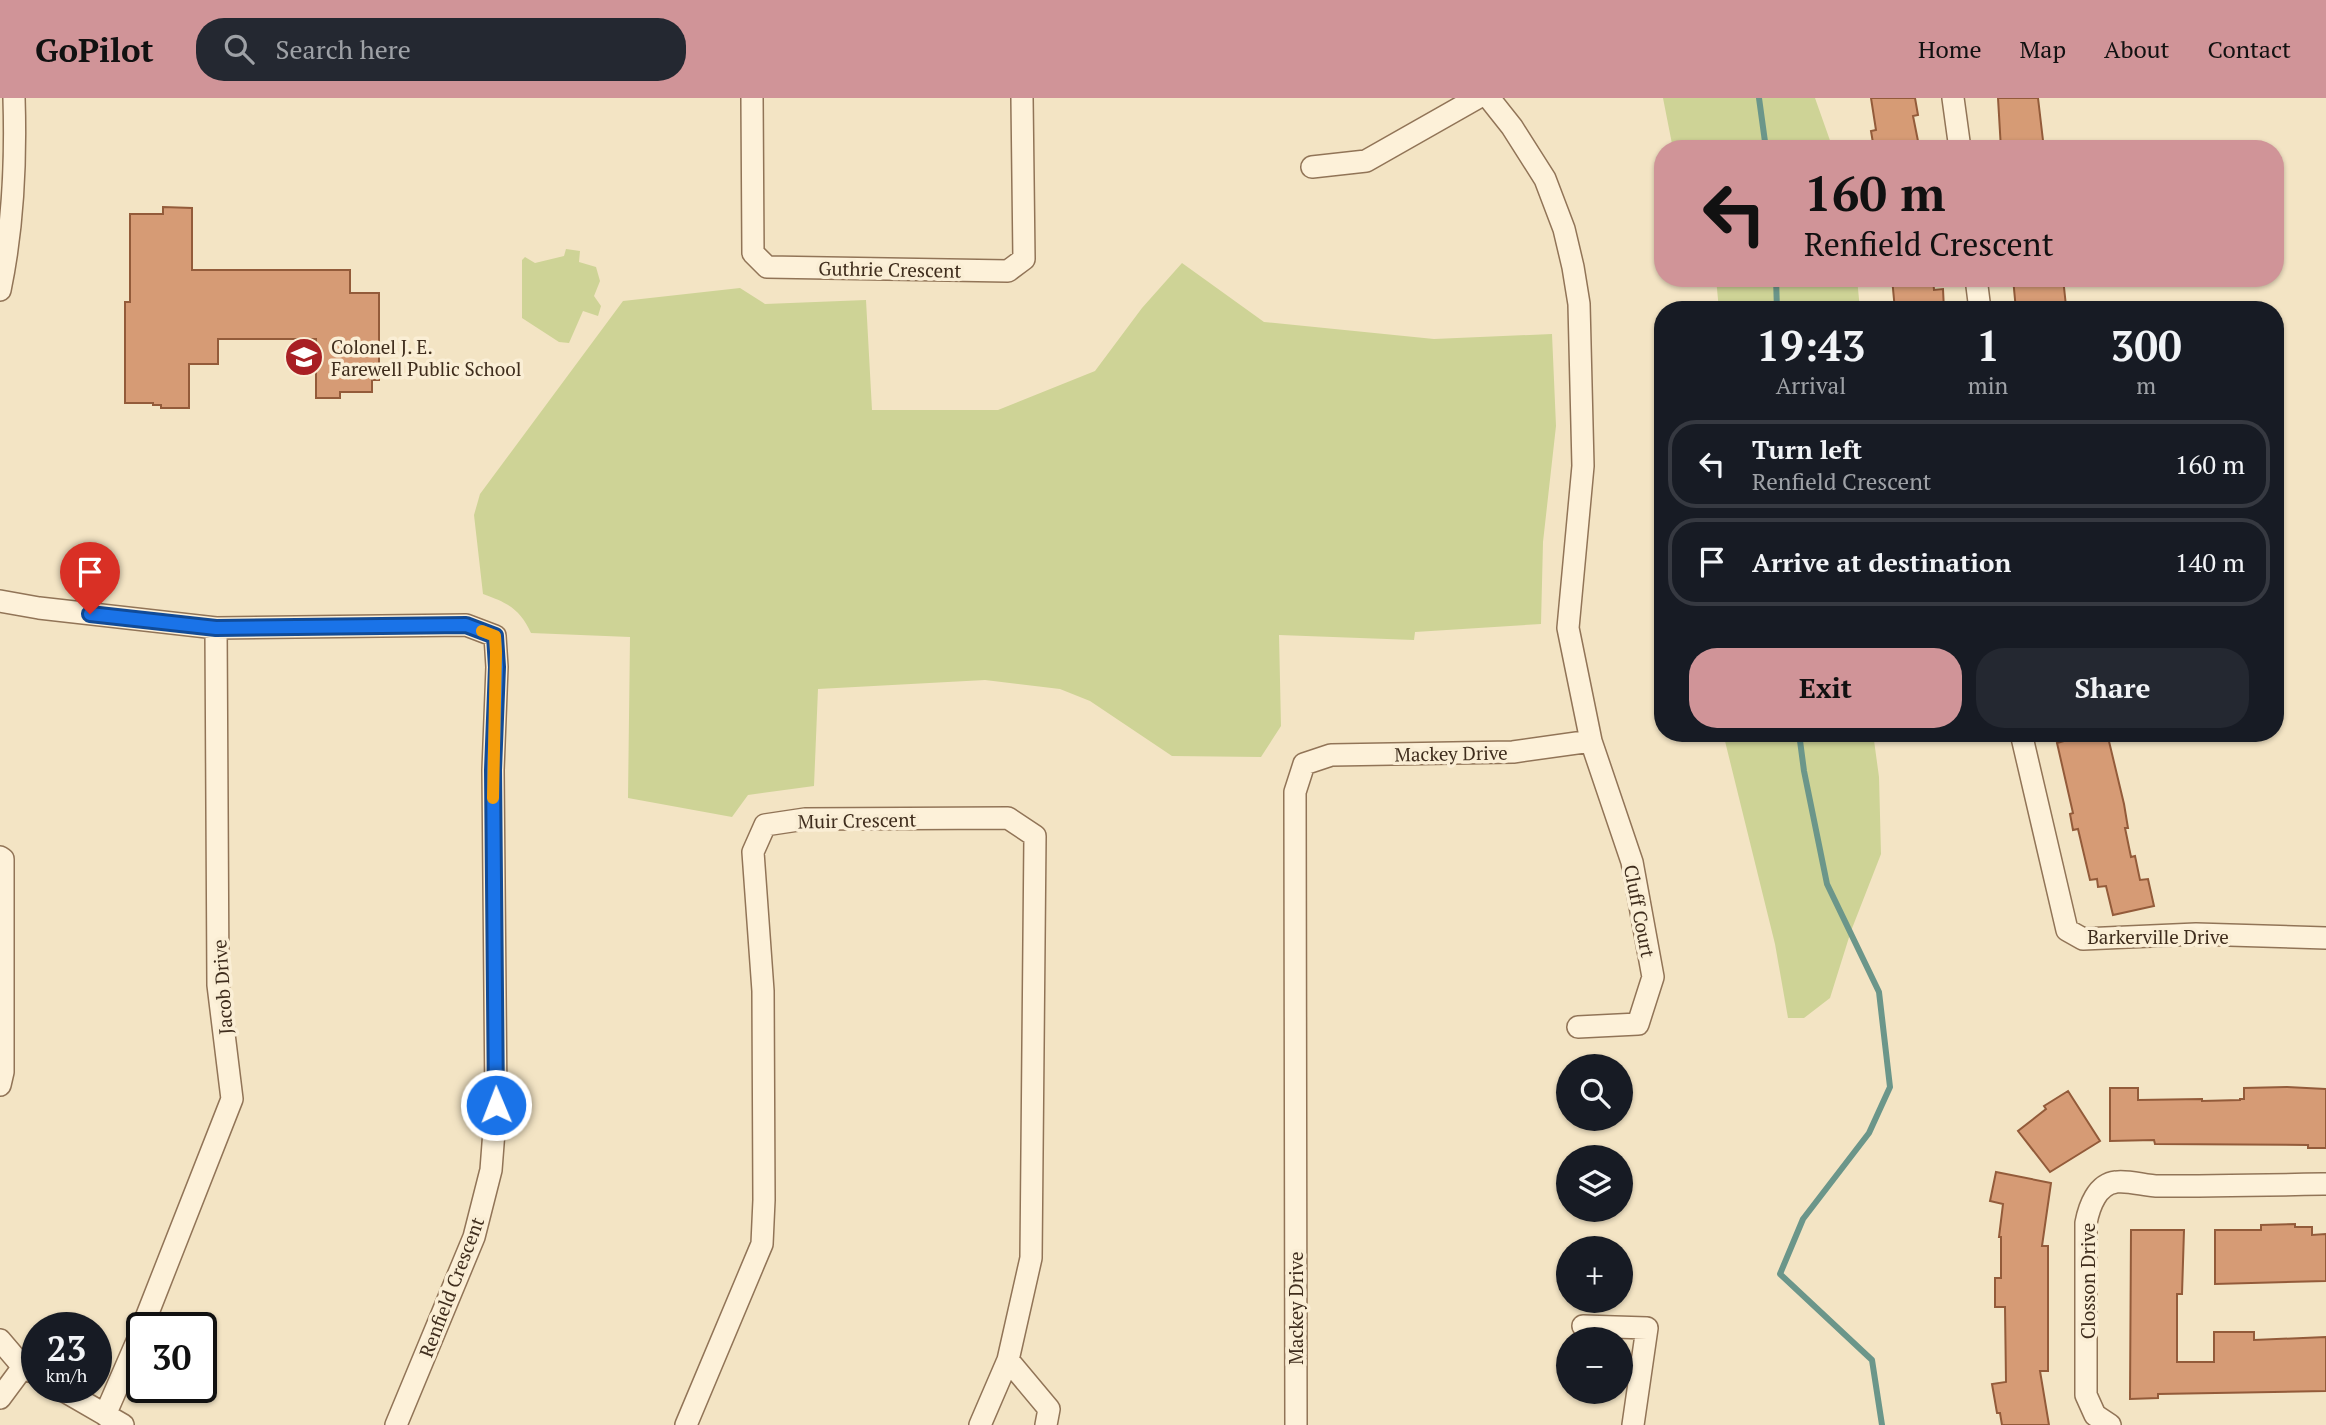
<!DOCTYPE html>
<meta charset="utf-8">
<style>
body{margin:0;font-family:"PT Serif",serif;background:#242831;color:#f1f3f6;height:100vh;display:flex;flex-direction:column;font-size:26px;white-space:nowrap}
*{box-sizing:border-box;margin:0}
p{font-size:23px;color:#9ea1a6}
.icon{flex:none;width:38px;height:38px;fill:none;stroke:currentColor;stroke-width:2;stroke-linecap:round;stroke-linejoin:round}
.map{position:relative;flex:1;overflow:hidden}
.panel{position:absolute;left:1654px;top:203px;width:630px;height:441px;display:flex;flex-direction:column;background:#171b24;border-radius:28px;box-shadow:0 2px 5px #0004}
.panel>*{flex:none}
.top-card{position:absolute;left:1654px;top:42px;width:630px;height:147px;border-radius:28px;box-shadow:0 2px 5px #0004;background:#d09498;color:#111;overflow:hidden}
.controls{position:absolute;left:1556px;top:956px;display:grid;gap:14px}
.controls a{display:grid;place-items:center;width:77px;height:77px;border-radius:50%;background:#171b24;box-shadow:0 2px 5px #0004;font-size:35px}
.speed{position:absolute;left:21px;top:1214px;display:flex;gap:14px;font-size:35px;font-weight:700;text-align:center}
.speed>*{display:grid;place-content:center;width:91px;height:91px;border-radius:50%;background:#171b24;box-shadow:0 2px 5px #0004;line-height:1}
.speed small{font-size:18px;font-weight:400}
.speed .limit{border:4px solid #111;border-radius:10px;background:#fff;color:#111}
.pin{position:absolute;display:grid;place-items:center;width:60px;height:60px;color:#fff;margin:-72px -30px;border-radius:50% 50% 50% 0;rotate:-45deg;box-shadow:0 0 7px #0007}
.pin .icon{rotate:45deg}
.me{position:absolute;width:77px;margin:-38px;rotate:359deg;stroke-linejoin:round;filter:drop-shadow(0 0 5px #0008)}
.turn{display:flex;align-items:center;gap:24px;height:147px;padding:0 35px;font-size:32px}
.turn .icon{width:91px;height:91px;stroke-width:2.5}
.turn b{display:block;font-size:49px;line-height:60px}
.eta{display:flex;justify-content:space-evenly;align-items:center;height:119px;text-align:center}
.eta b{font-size:42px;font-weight:600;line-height:49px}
.primary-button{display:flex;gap:14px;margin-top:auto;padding:14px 35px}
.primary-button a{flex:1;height:80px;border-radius:28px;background:#d09498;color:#111;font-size:28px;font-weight:600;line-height:80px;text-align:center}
.primary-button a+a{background:#242831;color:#f1f3f6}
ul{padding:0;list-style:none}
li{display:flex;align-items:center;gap:21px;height:88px;margin:0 14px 10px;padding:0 21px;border:4px solid #363941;border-radius:28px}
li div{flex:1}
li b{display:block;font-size:26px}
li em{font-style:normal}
header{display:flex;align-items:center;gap:42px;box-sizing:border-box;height:98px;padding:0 35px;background:#d09498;color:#111}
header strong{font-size:33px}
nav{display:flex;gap:38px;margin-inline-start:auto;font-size:24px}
.search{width:490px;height:63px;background:#242831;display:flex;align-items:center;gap:18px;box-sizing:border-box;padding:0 24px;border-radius:28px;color:#9ea1a6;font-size:26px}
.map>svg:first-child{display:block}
.green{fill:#ced396}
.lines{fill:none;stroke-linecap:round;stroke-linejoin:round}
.stream{stroke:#6b968a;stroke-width:6}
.building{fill:#d69b75;stroke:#935b3a;stroke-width:2}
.minor-casing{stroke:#917457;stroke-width:24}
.minor{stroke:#fdf1d9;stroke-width:21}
.route-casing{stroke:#114b97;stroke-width:18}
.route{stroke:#1a73e8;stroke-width:12}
.slow{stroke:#f59e0b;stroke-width:12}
.labels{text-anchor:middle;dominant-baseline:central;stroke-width:7;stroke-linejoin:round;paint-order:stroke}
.street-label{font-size:19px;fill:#3f2d1d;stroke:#faeed5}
.poi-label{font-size:19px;fill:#3f2d1d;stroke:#faeed5;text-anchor:start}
</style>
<header>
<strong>GoPilot</strong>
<div class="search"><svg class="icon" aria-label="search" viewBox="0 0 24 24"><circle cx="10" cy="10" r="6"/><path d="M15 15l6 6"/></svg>Search here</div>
<nav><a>Home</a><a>Map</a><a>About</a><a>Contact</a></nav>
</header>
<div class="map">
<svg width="2326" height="1327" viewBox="0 0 2326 1327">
<rect width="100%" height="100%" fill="#f3e4c4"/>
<path class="green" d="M1663,0h152l18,51h-160z
M566,151l14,2 -1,11 17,5 4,14 -6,15 7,10 -3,10 -15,-5 -14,32 -10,-1 -37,-24v-58l3,-3 10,6 29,-7z
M1182,165l82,59 170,17 118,-5 4,92 -13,116 -2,82 -126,8 -1,8 -135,-5 2,91 -20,31 -89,-1 -82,-55 -30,-12 -75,-9 -167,9 -4,97 -66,9 -16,22 -104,-19 2,-161 -99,-4c-11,-24 -23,-30 -48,-39l-9,-79 6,-21 143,-193 117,-13 25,16 101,-4 6,110h126l97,-39 47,-63z
M1716,180h141l3,32h-141z
M1723,635h150l6,44 2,77 -30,77 -21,67 -26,20h-16l-13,-74z"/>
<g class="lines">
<path class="stream" d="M1759,0l7,51
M1776,180l1,32
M1799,635l5,38 23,113 52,108 11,95 -21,46 -66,86 -23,55 92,86 10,65"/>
</g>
<path class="building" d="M1871,0h44l3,17 -5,1 5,25 -7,1 1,7h-38l-3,-18 5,-1z
M1998,0h40l6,51h-43z
M163,109l29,1v62h158v23h29v87h-7v12h-32v6h-24v-59h-98v25h-29v44h-28v-3h-8v-2h-28v-101h5v-88h33z
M1892,180h41l1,12 9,-1 1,21h-49z
M2013,180h50l3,28 -50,4z
M2063,635h44l17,71 4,24h-3l6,29 4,-1 5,24 8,-1 6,27 -41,9 -7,-29 -8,1 -1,-8 -7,1 -12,-51 -5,1 -3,-16 3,-1 -16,-70 7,-2z
M2287,989l39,2v59h-18v-3l-153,-1 -1,-4 -44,1v-53h28v12l64,-1v2l38,-1v-1h4v-11z
M2068,993l32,50 -50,31 -32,-41 28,-22 -2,-3z
M1996,1074l55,11 -9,63h6v125h-8l9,54h-47l-2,-12h-3l-5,-29 14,-2 -1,-75h-10v-29h6v-41h-2l4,-33 -13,-3z
M2295,1126v3h17v8l14,-1v47l-111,3v-54h46v-5z
M2131,1132h53l-2,64h-5v68h37v-30h40v8l72,-3v54l-168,3v4l-28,1z"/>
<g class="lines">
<defs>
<path id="minor" d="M752,0l1,155 14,14 241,4 16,-12 -2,-161
M1489,0l23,29 33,52 19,50 9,38 6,37 4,162 -15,162 23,113 41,121 21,115 -15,47 -60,3
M1953,0l7,51
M1312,69l54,-6 111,-63
M1976,180l4,32
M0,192c13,-62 16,-129 14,-192
M0,503l39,7 177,20 250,-3 29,11 2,31 -4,103 3,335 -5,65 -17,67 -78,188
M2021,635l46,197 16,9 113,-5 130,4
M0,759l3,2v213l-3,13
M1583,1228l64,2 -14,97
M142,1230l90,-229 -14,-114 -2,-357
M0,1242l23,27 14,7
M1008,1262l41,49 -3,16
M59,1290l64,37
M0,1300l23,-31
M105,1317l37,-85
M686,1327l76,-181 2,-44 -1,-209 -10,-139 12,-27 40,-6 203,-1 27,18 -4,422 -23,102 -28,65
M1296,1327l-1,-633 9,-28 27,-9 182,-3 78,-11
M2110,1327l-15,-10 -9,-20v-172c3,-16 11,-39 30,-41 12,-2 30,4 43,4 56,0 111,-1 167,-2"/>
</defs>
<use href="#minor" class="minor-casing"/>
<use href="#minor" class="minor"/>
</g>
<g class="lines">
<defs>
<path id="route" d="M90,516l126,14 250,-3 29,11 2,31 -4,103 3,335"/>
</defs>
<use href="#route" class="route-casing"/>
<use href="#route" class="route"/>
<path class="slow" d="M482,533l13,5 1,16 -3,146"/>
</g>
<defs>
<symbol id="school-disc" viewBox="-11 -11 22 22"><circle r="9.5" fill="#a81f24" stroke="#faeed5"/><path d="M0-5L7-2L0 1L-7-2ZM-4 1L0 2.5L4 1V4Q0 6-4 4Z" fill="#fff"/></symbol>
</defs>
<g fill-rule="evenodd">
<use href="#school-disc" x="282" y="237" width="44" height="44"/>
</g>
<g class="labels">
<g class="street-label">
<text transform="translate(890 171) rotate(1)">Guthrie Crescent</text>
<text transform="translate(1451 655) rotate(-1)">Mackey Drive</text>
<text transform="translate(857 722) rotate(-1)">Muir Crescent</text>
<text transform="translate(1640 813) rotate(79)">Cluff Court</text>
<text x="2158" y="838">Barkerville Drive</text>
<text transform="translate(222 889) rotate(-94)">Jacob Drive</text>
<text transform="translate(2087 1183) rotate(-90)">Closson Drive</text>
<text transform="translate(451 1189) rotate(-69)">Renfield Crescent</text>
<text transform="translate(1295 1210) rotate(-90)">Mackey Drive</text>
</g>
<g class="poi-label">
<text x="331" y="248">Colonel J. E.<tspan x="331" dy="22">Farewell Public School</tspan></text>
</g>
</g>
</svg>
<div class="controls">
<a><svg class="icon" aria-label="search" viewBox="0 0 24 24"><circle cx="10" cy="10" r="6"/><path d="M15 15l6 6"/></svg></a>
<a><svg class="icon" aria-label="layers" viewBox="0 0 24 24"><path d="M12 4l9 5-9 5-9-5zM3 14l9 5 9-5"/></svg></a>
<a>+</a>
<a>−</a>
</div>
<div class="speed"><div>23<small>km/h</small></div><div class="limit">30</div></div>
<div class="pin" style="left:90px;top:516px;background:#d93025"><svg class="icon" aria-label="arrive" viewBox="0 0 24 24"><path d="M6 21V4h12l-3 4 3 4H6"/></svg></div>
<svg class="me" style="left:496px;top:1007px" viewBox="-20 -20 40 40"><circle r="17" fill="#1a73e8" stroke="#fff" stroke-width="3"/><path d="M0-11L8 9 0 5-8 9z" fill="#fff"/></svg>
<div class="top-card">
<div class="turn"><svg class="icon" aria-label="left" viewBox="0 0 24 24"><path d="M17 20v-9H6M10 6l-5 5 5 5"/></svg><div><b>160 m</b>Renfield Crescent</div></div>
</div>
<section class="panel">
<div class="eta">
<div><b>19:43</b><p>Arrival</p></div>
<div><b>1</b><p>min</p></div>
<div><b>300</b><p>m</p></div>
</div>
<ul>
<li><svg class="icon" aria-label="left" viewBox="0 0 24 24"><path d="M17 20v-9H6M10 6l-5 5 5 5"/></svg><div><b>Turn left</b><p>Renfield Crescent</p></div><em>160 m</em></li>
<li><svg class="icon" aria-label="arrive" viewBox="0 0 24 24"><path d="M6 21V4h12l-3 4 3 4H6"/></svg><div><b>Arrive at destination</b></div><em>140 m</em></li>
</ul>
<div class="primary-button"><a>Exit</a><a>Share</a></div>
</section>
</div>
